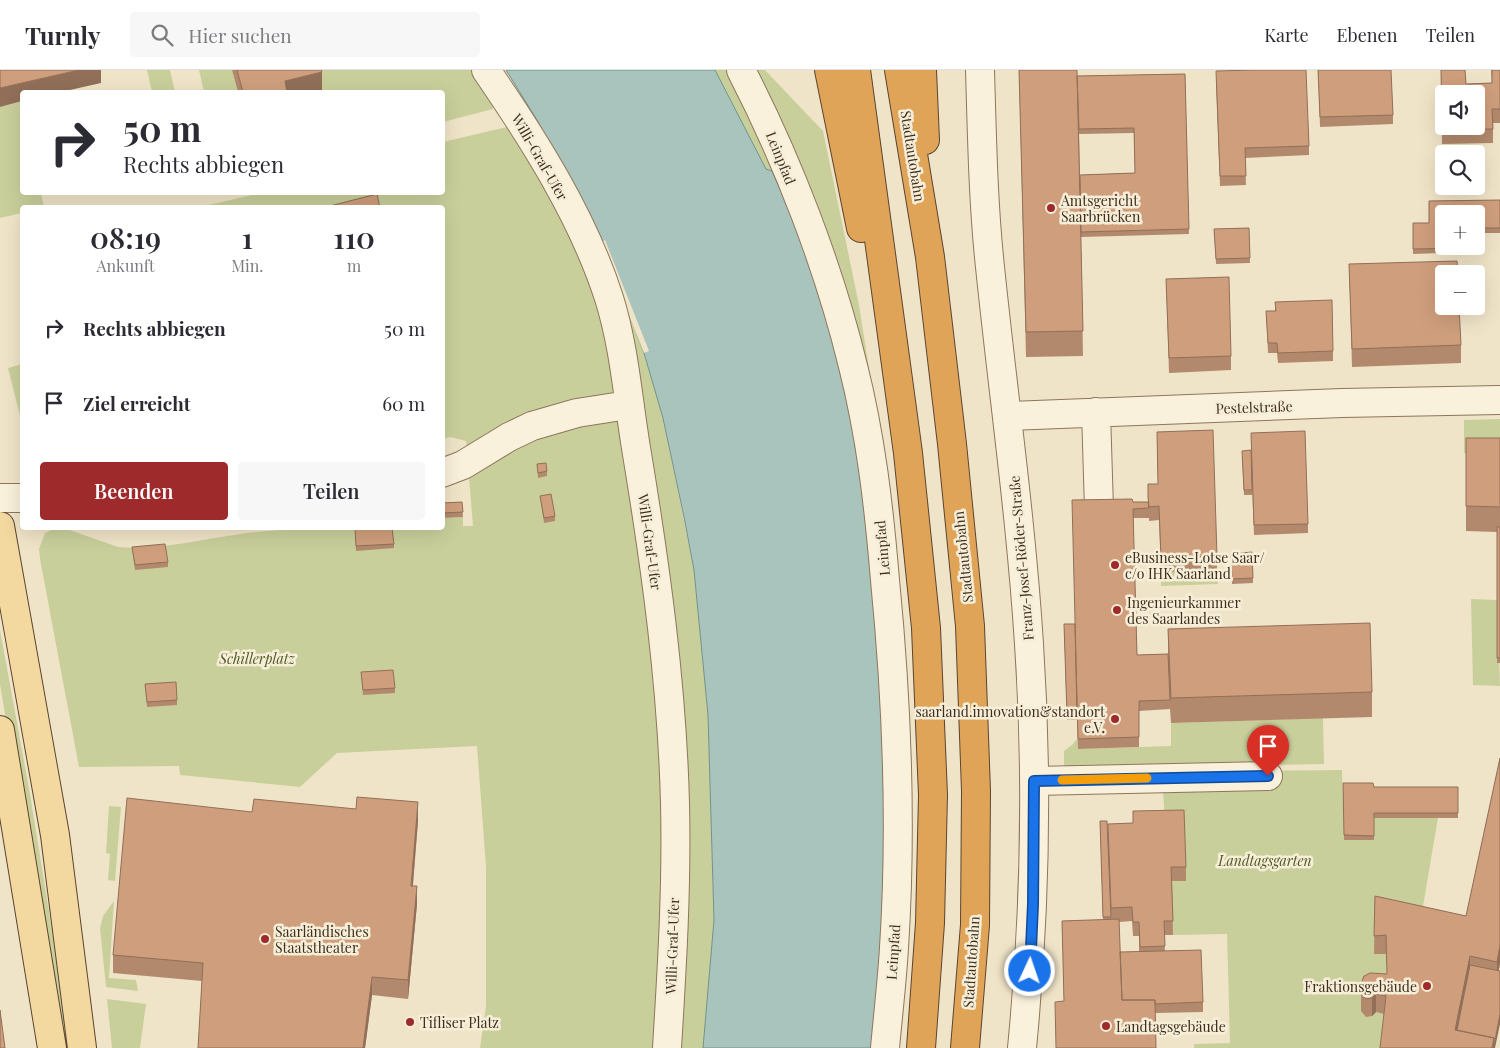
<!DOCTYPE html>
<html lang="de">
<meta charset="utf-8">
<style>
body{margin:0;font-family:"Playfair Display",serif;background:#f7f7f7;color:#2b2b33;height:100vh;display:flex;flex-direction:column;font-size:19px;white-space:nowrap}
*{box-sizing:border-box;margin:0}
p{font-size:16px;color:#7c7c81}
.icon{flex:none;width:28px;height:28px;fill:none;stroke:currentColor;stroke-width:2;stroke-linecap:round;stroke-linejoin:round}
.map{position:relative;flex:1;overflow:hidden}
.panel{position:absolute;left:20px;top:135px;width:425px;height:325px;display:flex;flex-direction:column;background:#fff;border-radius:5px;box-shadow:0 5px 20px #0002}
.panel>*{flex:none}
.top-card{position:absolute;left:20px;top:20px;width:425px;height:105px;border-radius:5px;box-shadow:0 5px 20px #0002;background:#fff;color:#2b2b33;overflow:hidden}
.buttons{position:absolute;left:1435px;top:15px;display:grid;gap:10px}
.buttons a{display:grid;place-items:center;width:50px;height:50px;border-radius:5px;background:#fff;box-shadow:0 5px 20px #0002;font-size:25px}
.pin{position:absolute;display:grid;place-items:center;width:42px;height:42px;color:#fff;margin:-51px -21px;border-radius:50% 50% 50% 0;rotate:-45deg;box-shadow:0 0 5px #0007}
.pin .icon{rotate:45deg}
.me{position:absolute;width:55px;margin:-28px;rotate:3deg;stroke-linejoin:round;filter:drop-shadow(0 0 4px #0008)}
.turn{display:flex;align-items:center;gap:18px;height:105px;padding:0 20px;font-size:22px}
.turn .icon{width:65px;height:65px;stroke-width:2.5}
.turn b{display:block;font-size:35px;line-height:42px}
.eta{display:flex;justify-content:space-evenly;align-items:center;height:85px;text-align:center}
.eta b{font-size:30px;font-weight:600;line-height:35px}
.primary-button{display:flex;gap:10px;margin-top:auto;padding:10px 20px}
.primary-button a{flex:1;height:58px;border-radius:5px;background:#9e2a2b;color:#fff;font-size:20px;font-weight:600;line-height:58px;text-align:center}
.primary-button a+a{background:#f7f7f7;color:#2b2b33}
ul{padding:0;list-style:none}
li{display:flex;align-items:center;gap:15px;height:75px;padding:0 20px}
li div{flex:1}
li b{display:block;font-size:19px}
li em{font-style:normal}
header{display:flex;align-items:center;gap:30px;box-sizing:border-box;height:70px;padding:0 25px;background:#fff;border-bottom:1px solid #e1e1e2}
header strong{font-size:24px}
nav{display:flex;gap:28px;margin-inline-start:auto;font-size:18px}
.search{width:350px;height:45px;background:#f7f7f7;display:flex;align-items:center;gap:12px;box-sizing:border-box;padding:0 18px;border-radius:5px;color:#7c7c81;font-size:19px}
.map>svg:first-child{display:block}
.green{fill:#c9cf9b}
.water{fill:#a9c4bc;stroke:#6f938a}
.pier{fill:#f0e4c8}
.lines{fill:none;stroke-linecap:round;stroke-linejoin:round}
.minor-casing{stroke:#8d765c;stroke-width:30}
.major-casing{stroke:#5b4430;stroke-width:30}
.highway-casing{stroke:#5b4430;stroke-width:30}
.minor{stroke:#faf1dc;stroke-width:28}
.major{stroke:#f3d9a0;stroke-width:28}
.highway{stroke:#e0a458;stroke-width:28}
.wall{fill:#b2896c;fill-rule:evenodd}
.shaded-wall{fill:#916f58}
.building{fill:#cf9f7d;stroke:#916f58;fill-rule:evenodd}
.route-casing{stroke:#114b97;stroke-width:12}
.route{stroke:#1a73e8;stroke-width:9}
.slow{stroke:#f59e0b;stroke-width:9}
.poi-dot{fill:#9e2a2b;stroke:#f7eed8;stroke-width:2}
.labels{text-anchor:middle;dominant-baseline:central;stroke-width:5;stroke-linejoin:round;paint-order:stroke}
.street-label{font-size:14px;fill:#3d2e20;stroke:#f7eed8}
.poi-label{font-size:14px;fill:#3d2e20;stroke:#f7eed8;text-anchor:start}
.park-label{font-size:14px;font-style:italic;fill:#4d5a26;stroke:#f7eed8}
</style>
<header>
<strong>Turnly</strong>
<div class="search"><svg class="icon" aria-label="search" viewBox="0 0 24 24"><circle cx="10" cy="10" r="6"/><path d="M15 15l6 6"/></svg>Hier suchen</div>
<nav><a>Karte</a><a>Ebenen</a><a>Teilen</a></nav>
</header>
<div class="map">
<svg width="1500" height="978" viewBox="0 0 1500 978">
<rect width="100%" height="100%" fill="#f0e4c8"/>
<path class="green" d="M147,0h23l5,22h-23z
M199,0h33l6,22h-34z
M317,0h157l19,28v11l-50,13 -1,-30h-130l10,-2z
M715,0h15l48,99 -6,2 -6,-2z
M758,0h7l58,61 36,174 17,109 -124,-336z
M22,31v91l19,1 3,14 -22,1v5l-22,5v-111z
M537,50l63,123 20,47 24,63 19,65 31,152 14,145 5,176 1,29 -11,128h-223l6,-42v-139l-9,-121 -140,7 -37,34 -120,-12 -1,-9 -100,1 -39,-208 -1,-10 6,-16 8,-4 11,-1 54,19c39,4 90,-9 129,-14 65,-7 130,-5 195,-5l1,-10 20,-1v9h10l-7,-85 -16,-4 -7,2 -1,-231 -242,-1 52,-12 -1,-2 191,-1 1,-50z
M22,294v60l-14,-56z
M1500,349v40l-19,-6h-17v-33z
M1217,501l1,13 -57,2v-14z
M1471,529l26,1 3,86 -27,-1z
M0,560l30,164 41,254h-11l-60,-364z
M1323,648l1,46 -260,5v-18l9,-7 3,-4 2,-1 1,10 92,-3v-23z
M1342,700l2,70 30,-22h64l-18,106 -45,30h11l1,39 -11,19 10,2 -4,34h-188v-4l36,-1 -3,-109 -54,1 -2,-54h15l-21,-57 -3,-52z
M109,736l12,1 -6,74 -7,-1 2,-26 -4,-1z
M114,831l-5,77 27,2 2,11 -32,-4 -6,-59 3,-12z
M107,929l39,5 -6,44h-28z"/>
<path class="water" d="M506,0h209l51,99 6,2 24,54 21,56 40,152 33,323 -12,292h-175l11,-128 -6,-205 -14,-145 -10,-53 -21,-99 -19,-65 -24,-63 -20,-47 -63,-123z"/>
<path class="pier" d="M605,170l44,111 -5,2 -44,-110z"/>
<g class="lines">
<defs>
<path id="minor" d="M486,0c48,70 97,147 123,228 16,51 19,104 28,156 19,115 35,232 38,349 2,82 -3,164 -8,245
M741,0c47,91 88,197 112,296 18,71 26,142 32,214 12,122 17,245 9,368 -2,33 -6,67 -9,100
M980,0c2,66 3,132 10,197 13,126 31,251 39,377 9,135 6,270 -7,404
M1096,342l3,97
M1007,346l335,-13 158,-3
M442,403l21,-8 46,-28 23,-11 45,-13 51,-8
M0,428h22
M1034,711l234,-5"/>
<path id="major" d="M0,456l55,309 27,213
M0,660l52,318"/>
<path id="highway" d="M829,0l32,158
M856,0l52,383 18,175 7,167 -3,128 -9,125
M899,0l31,187 22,187 18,182 6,165 -1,134 -10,123
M922,0l3,70"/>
</defs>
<use href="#minor" class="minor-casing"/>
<use href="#major" class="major-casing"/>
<use href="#highway" class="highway-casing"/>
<use href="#minor" class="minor"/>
<use href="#major" class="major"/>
<use href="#highway" class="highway"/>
</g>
<path class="wall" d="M232,0h89l1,20 -10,2h-74z
M1019,0h58v6l108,-2 4,160 -108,3 2,119 -57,1zM1134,63l1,40 -55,2 -1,-41z
M1318,0l75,45v9l-73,3z
M1441,0l25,14 26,-1 -1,-13h9v53h-7v20l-51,1z
M1216,11l93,65v9l-64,3 1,27 -26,1z
M1500,130v33h-19v-6h-5v-13h-32v32h24v6l-55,2v-31h16v-22z
M1249,158l1,35 -34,1 -2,-35z
M1349,194l112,81v18l-109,4z
M1166,209l65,77v14l-62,3z
M1275,232l58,49v10l-55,2 -1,-10h-9l-2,-42h9z
M1157,362l60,124v15l-56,1 -2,-52 -10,1v-3h-16l4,137 31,-1v-25l204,63v25l-201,6 -1,-14 -31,2v36l-61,2 -1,-34v5h-10l-3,-91 11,-5 58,-122h15v-18h10z
M1466,368h34v225h-3v-131l-31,-1z
M1242,386l66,68v9l-54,2 -2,-51v11h-8z
M537,394l10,7v5l-9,2z
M540,426l15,20v5l-11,2z
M462,432l1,15 -21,1v-15z
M355,458l39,16v4l-38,3z
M132,477l36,15v5l-33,3z
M1231,484l22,24v5l-21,1z
M361,602l34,16v5l-32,2z
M145,614l32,16v5l-30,2z
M1500,688v205l-1,7 1,54 -116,-10 -8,-2 -4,4 -6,1 -5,-6v-27l26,-10 -1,-20h-12l1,-58 91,20z
M1343,713l31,4h84v31h-84v22h-30z
M252,742l166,9 -5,65 4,18 -9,95 -36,-4 -7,53h-167l4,-67 -89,-8v-18z
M1100,751l8,18 78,28v14h-14l1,54h-9l1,16 38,51v10l-48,1 -91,-12 -2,-80 41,-1zM1132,851l1,15h6v16h-19l-1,-30z"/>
<path class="shaded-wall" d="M79,0h22v13l-40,9h-39v9l-22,6v-19z
M322,2v18l-10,2h-27v-11z
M418,732v19l-7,83v-18z
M417,816v18l-9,95v-19z
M1500,875v18l-3,17v-18z
M1470,886v18l-13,65 -2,-9z
M372,907v18l-7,53h-2z
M1376,924v18l-4,4v-18z
M1500,944v10l-5,24h-3z"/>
<path class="building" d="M0,0h79l-79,18z
M237,0h84l1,2 -37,9 2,11h-44z
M1019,0h58l6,261 -57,1z
M1255,0h51l3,76 -64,2 1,28h-26l-4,-105z
M1318,0h73l2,45 -73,2z
M1441,0h24l1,14 26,-1v-13h8v39h-8l1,20 -51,1zM1444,24h32v32h-32z
M1185,4l4,155 -108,3 -1,-57 55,-2 -1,-45 -55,1 -2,-53z
M377,124l3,14h-58z
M1500,130v28h-19v-6h-5v-8h-32v32h24v2l-55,1v-26h16v-22z
M1249,158l1,30 -34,1 -2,-30z
M1457,191l1,13h-14v32h15l2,39 -109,4 -3,-85z
M1229,207l2,79 -62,2 -3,-79z
M1332,230l1,51 -55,2 -1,-10h-9l-2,-32h10l-1,-9z
M1213,360l4,126 -56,2 -2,-52 -10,1 -1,-10v-13h10l-1,-52z
M1305,361l3,93 -54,1 -3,-92z
M1466,368h34v69l-34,-1z
M1251,380l1,40h-8l-2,-39z
M546,393l1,8 -9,2 -1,-9z
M551,424l4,22 -11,2 -4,-22z
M1132,429l1,3h15l1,6 -16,1 4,146 31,-1 2,46 -31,1v36l-61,2 -6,-239z
M462,432l1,10 -21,1v-10z
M1497,457h3v131h-3z
M355,458h37l2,16 -38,2z
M165,474l3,18 -33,3 -3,-18z
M1252,482l1,26 -21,1 -1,-25z
M1370,553l2,69 -201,6 -3,-69z
M1064,554h11l2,91h-10z
M393,600l2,18 -32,2 -2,-18z
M176,612l1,18 -30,2 -2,-18z
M1500,688v187l-3,17 -27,-6 -15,74 39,8 -2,10h-112l6,-52 -10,-2 -4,4 -6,1 -5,-6v-9l3,-8 6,-3 17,1 -1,-39 -12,1 1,-40 91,20z
M1343,713h30l1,4h84v26h-84v23l-30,-1z
M357,727l61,5 -7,84h6l-9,94 -36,-3 -9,71h-165l5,-85 -90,-8 14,-157 125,14 2,-13 102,10z
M1184,740l2,57h-15l2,54h-9l1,25 -25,1 -1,-25h-6l-1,-15 -21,1 -3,-84 25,-1v-12z
M1100,751h7l4,96h-8z
M1119,849l3,81h33l1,48h-100l-1,-46 9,-1 -2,-80z
M1201,880l2,52 -48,2v-4h-33l-2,-48z
M1470,895l30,6v43l-6,32v-8l-37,-8z
M0,940l5,38h-5z"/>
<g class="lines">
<defs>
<path id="route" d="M1030,901l3,-67 1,-123 234,-5"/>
</defs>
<use href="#route" class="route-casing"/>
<use href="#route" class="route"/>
<path class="slow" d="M1062,710l85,-2"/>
</g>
<g class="poi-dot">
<circle cx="1051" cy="138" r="5"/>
<circle cx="1115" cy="495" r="5"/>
<circle cx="1117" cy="540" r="5"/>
<circle cx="1115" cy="649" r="5"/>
<circle cx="265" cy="869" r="5"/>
<circle cx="1427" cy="916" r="5"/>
<circle cx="410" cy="952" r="5"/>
<circle cx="1106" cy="956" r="5"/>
</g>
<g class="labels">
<g class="street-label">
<text transform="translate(913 86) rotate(81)">Stadtautobahn</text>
<text transform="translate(540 87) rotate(60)">Willi-Graf-Ufer</text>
<text transform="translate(781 88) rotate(68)">Leinpfad</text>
<text transform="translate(1254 337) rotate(-2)">Pestelstraße</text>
<text transform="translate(650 472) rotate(82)">Willi-Graf-Ufer</text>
<text transform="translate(882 478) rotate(-95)">Leinpfad</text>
<text transform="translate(963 487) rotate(-96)">Stadtautobahn</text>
<text transform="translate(1021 488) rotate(-95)">Franz-Josef-Röder-Straße</text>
<text transform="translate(672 876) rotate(-88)">Willi-Graf-Ufer</text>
<text transform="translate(893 882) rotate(-86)">Leinpfad</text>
<text transform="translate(971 892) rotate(-86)">Stadtautobahn</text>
</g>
<g class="poi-label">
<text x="1061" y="130">Amtsgericht<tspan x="1061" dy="16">Saarbrücken</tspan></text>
<text x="1125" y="487">eBusiness-Lotse Saar/<tspan x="1125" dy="16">c/o IHK Saarland</tspan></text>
<text x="1127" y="532">Ingenieurkammer<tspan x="1127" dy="16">des Saarlandes</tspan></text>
<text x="1105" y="641" text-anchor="end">saarland.innovation&amp;standort<tspan x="1105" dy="16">e.V.</tspan></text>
<text x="275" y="861">Saarländisches<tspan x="275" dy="16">Staatstheater</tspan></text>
<text x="1417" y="916" text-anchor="end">Fraktionsgebäude</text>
<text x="420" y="952">Tifliser Platz</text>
<text x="1116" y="956">Landtagsgebäude</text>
</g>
<g class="park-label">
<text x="257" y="588">Schillerplatz</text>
<text x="1265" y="790">Landtagsgarten</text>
</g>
</g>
</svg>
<div class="buttons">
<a><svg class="icon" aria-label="sound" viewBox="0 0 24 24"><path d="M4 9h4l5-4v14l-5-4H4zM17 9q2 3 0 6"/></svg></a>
<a><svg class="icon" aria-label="search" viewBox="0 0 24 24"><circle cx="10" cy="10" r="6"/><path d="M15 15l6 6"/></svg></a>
<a>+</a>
<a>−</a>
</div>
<div class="pin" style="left:1268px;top:706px;background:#d93025"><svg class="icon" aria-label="arrive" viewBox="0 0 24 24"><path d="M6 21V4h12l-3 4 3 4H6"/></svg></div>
<svg class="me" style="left:1030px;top:901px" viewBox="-20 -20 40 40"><circle r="17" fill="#1a73e8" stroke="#fff" stroke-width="3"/><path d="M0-11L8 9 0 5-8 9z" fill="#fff"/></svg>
<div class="top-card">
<div class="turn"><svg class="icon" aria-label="right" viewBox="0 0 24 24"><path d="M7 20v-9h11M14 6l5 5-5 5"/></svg><div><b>50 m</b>Rechts abbiegen</div></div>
</div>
<section class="panel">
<div class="eta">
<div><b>08:19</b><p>Ankunft</p></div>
<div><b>1</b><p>Min.</p></div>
<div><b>110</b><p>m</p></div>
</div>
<ul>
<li><svg class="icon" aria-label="right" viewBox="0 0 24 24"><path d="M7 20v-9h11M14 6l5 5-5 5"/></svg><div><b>Rechts abbiegen</b></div><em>50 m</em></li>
<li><svg class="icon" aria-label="arrive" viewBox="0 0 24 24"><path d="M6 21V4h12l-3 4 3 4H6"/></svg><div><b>Ziel erreicht</b></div><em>60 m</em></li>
</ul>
<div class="primary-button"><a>Beenden</a><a>Teilen</a></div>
</section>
</div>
